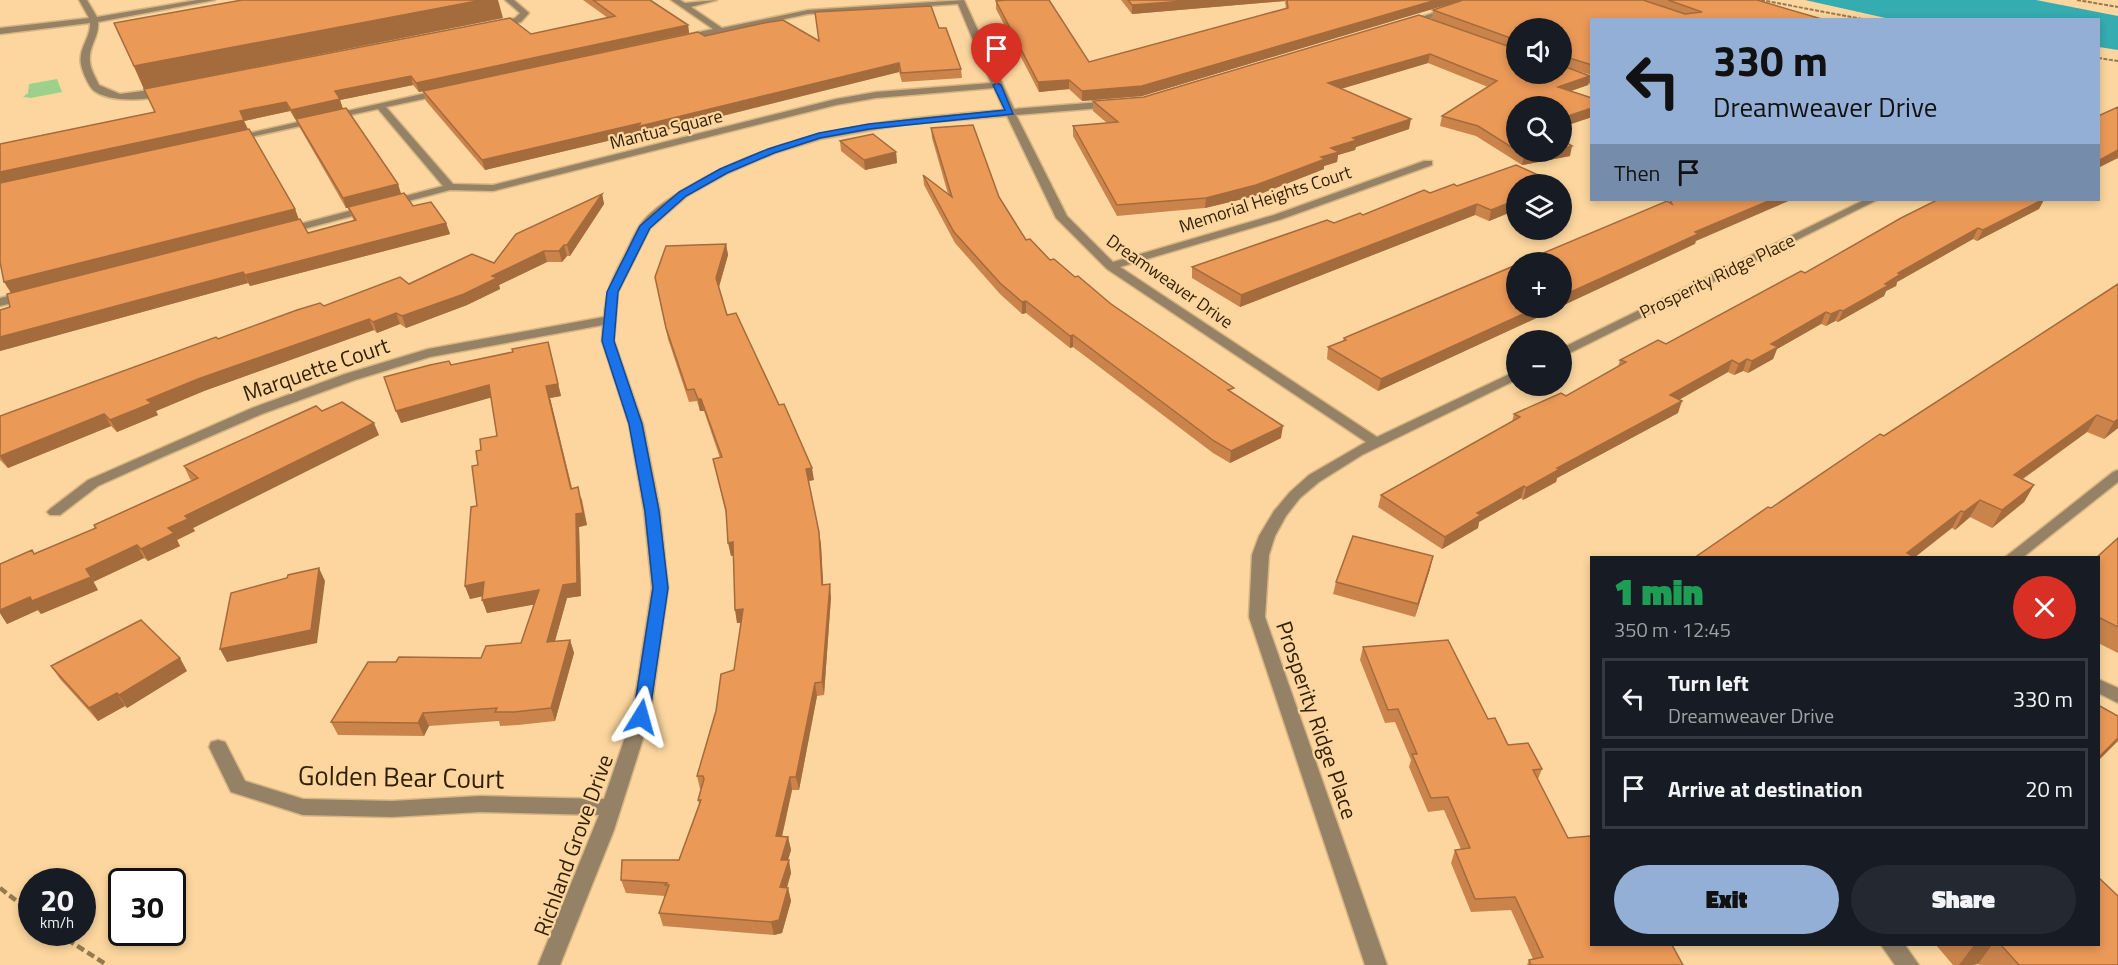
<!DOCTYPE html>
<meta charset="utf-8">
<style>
body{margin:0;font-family:"Titillium Web",sans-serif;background:#242831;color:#f1f3f6;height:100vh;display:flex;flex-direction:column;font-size:22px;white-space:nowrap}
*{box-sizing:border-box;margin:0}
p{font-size:20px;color:#9ea1a6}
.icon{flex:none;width:33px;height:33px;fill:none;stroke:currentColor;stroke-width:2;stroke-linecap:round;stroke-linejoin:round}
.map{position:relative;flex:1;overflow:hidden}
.side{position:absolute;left:1590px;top:556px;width:510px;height:390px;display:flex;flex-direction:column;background:#171b24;border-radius:0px;box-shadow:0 3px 9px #0003}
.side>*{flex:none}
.banner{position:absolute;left:1590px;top:18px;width:510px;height:183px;border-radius:0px;box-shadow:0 3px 9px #0003;background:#93afd5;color:#111;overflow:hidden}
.controls{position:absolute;left:1506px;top:18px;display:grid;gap:12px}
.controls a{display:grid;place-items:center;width:66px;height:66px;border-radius:50%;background:#171b24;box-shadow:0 3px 9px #0003;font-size:30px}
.speed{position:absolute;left:18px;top:868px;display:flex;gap:12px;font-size:30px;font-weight:700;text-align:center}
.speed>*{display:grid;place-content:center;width:78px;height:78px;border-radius:50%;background:#171b24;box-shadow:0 3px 9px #0003;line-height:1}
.speed small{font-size:15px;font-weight:400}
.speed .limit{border:3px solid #111;border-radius:9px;background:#fff;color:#111}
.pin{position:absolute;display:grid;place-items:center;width:51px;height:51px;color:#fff;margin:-62px -26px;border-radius:50% 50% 50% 0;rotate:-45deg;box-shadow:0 0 6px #0007}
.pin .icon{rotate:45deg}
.me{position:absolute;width:66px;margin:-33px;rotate:8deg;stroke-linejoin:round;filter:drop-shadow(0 0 4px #0008)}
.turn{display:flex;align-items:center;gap:21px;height:126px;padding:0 24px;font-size:27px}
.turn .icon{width:78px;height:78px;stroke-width:2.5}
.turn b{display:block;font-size:42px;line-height:51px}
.then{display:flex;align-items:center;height:57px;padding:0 24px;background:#0003;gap:12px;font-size:22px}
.round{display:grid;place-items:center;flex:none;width:63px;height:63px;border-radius:32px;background:#242831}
.head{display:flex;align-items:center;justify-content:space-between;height:102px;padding:0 24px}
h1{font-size:36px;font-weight:800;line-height:45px;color:#1e9e55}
.action{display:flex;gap:12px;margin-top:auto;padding:12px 24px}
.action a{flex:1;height:69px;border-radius:36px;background:#93afd5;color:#111;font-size:24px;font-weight:800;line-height:69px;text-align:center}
.action a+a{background:#242831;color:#f1f3f6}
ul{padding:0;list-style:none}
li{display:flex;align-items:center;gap:18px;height:81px;margin:0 12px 9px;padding:0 12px;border:3px solid #363941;border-radius:0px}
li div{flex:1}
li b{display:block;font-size:22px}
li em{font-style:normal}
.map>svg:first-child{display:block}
.green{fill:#9dd18b}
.water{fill:#35adb0}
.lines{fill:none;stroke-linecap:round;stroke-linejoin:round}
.minor-casing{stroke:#d7b582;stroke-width:3}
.path-far1{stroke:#957a4f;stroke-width:2;stroke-dasharray:4 1.5;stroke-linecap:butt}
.path{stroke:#957a4f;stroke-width:4.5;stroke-dasharray:8 4;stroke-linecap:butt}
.minor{fill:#958266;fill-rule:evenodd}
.wall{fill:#ca844b;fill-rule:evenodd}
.shaded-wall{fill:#a46b3d}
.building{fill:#eb9957;stroke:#a46b3d;stroke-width:1.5}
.route{fill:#1a73e8;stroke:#114b97;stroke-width:1.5}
.labels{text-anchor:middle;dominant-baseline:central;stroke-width:4.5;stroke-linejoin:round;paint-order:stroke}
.far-street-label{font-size:18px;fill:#2f1e00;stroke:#fcd69e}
.street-label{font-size:22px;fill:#2f1e00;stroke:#fcd69e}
.near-street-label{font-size:27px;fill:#2f1e00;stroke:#fcd69e}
</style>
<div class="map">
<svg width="2118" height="965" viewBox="0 0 2118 965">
<rect width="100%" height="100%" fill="#fcd69e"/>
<path class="green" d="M57,79l5,13 -31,6 -8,-1 5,-4 1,-9z"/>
<path class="water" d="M1805,0h231l82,16v34l-19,-3 -1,-27 -208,-1z"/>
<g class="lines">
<defs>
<path id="minor" d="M79,0h8l10,17 100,-17h18l-117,22c2,14 -10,25 -8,39 0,8 6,17 9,24l21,9 46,-6 5,3c-16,11 -63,12 -78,-1 -5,-5 -11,-19 -12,-26 -3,-15 10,-27 9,-41l-90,11v-6l89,-10z
M505,0h9l15,13 -8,9 -28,6v-4l22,-6 5,-5z
M671,0h9l5,3 32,-3 -26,7 31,21 86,-18 156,-10 50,109 99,-8 5,3 -5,3 -97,8 51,101 46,46 161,-47 150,-54h8v4l-150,54 -162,48 257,170 139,-66v9l-154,75 -43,27 -19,16 -14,18 -11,20 -6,19 -4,62 122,348h-22l-116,-348 3,-62 7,-19 15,-25 16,-19 19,-17 57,-33 -259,-173 -51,-51 -49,-102 -101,8 -85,15 -46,14 -47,20 -41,23 -37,32 -32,64 -4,49 29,83 17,87 8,77 -18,129 -36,113 -54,135h-22l61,-150 -119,-3 -88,5 -89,-2 -72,-23 -22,-45 2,-5 7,-2 7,2 20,39 58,18 89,2 88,-5 124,3 28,-82 20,-129 -8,-77 -15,-87 -27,-83 1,-16 -173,32 -75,23 -93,34 -95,41 -69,31 -38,29h-10l-3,-3 3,-3 38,-29 164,-72 93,-34 83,-25 176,-32c2,-26 7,-36 19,-59 6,-11 10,-23 17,-33 11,-16 40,-34 57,-43 97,-55 199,-63 307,-72l-10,-22 -118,10 -40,7 -343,86 -43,-1 -165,44 -4,-1v-4l162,-43 -65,-77 -145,32 -5,-3 216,-49 5,3 -2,2 -61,13 67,77 40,1 343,-86 40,-7 115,-9 -33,-79 -150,10 -124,27 -3,-1v-4l32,-7z
M1471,0h12l-72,25 -7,-2z
M1562,67l30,11v6l-30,-11z
M1864,200h13l-315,157v-9z
M29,291l6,4 -2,3 -33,8v-8z
M2118,470v12l-96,76h-18l109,-86z
M2098,679l20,9v15l-20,-10z
M1881,945h24l14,20h-24z"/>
</defs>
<use href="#minor" class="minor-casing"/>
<path class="path-far1" d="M1761,0l106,20
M2077,0l41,7
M2098,58l20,3"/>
<path class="path" d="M0,888l32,25
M57,933l50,32"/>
<use href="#minor" class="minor"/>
</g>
<path class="wall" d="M583,0h69h-1l37,25 1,8 16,3 114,4 -4,-28 124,16 22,41 1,9 -60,4 -3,-10 -261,65 -1,-3 -152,36 -59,-69 -3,-10 -4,1 -6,-7 -73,15 3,9 55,75 3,10 12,12 33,17 4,11 -200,52 -2,-3 -248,68v-41l10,-3 1,-14 -11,-149 608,-126zM290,111l5,8h1l4,9 46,80h2l6,13 -46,12 -9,-13 -4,-11 -47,-80 -4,-8z
M1121,0h636l68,20h-233v55l-21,-6 19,7 -2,9 -17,6 21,7v19l-30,10 -46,-21v46h46l8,4 -48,9 -46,-29 -36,-10 2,-10 46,-29 -60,-24 -87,26 68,40 -53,18 -1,3 -17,5 -1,7 -13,4v3l-69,27 -50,12 -88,8 -44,-80v-10l34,-3 -14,-12v-10l51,-4 288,-78 1,-9 25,-9 -316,95 -60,5 -13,-12 -30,3 -43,-83v-8l93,61 197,-53 -1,-8 -153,13zM1516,28l46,46h-46z
M503,18l-359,71 -30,-66z
M931,128l68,69 27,43 24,20 25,17 158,116 48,45 -51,25 -17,-10 -140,-106 -3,1 -44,-35 -4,1 -22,-20 -45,-51 -31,-58 -1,-10 25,19 -16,-56z
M840,141l56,11 1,11 -32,7 -24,-19z
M1516,165l42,19h-42v26l-27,11 -14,-6 -235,92 -48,-29v-11l135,-47 7,3 26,-10 3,2 61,-25 6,3 24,-9 3,2z
M602,194l2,10 -34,52h-3l-5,6h-15l-48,23 1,4 -33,16 -61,23 -6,-4 -23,9 -3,-3 -170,61 -48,20 2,4 -41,17 -6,-6 -103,42 -8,-8v-44l218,-77 106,-33 85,-22 85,-21z
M2039,209l-62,32 -4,-2 -76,43 -1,4 -10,5 -2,5 -46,26 -3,-1 -9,5 -5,-2 -44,25 -4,10 -25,14 -5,-2 -9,4 -6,-3 -49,28 -1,13 -121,65 -1,4 -33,18 -2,-2 -42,24 -1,6 -36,21 -64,-42 3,-12 131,-73 2,-8 52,-18 52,-29 2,-7 46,-16 139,-71z
M726,244l2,11 -9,32 8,28 87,165 -6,1 13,64 2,40 8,12 -7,98 -7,1 -18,94h-7l-10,47h6l3,13 -3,10 3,13 -4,15h1l3,13 -9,32 -8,2 -111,-9 -4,-13 6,-17 -39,-3 -5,-13 58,-20 20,-56 -1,-4 3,-11h-1l-3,-13 37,-106 7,-47h-4l-4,-68 -2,1 -5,-42 -13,-55 7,-1 -16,-47h-4l-3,-10 -8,1 -21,-63 -13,-62z
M2118,284v144l-14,11 -17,-7 -64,47 11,6 -10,17 -32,26 -22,-11 -15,13 -3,-2 -181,-20z
M1516,308h42l-180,83 -51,-32 1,-12 15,-6 1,-3z
M513,352l38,1 10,43 -11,2 22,90 10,11 5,26 -8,2 2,69 -14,2 -12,43 15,-1 4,13 -19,68 -37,4 -18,1 -1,-5 -70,5 -5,10 -86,-1 -7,-13 65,-60 85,-4 40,-15 13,-39 -47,9 -4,-17 -13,3 -5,-13 12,-80 1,-41 3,-15 16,-14 -6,-39 -90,26 50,-58z
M322,411l57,24 -186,93 2,3 -18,9 3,6 -32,15 -4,-3 -51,24 5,8 -57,24 -3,-4 -31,14 -7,-11v-49l35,-10 60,-25 -1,-4 99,-44 -3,-2 -6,-13z
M2118,538v115l-20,-10v-85z
M1433,556l-3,13 -15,48 -82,-23 3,-12z
M1363,647l125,72 20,26 34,24 -4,10 54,166 91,20h-156l2,-5 4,-1 -22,-49 -40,2 -20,-49 4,-13 6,-1 -17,-39 -16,2 -19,-45 2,-7 -16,-38 -10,1 -25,-63z
M51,666l136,5 -60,37 -2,-2 -27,15 -38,-42z
M1936,945h162l20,20h-139l-1,-1 -6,1h-19z"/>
<path class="shaded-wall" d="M482,0h16l5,18 -359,71 -10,-23z
M1197,0h88v1l-153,13v-9z
M1436,0h27l-321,96 -60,5v-10z
M688,25l1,8 -270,59 -3,-9z
M1430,54l-2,9 -101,30 1,-10z
M899,63v9l-261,65 -1,-3 -152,36 -3,-10z
M411,76l2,9 -73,15 3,9 -48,10 -4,-9 44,-19z
M1590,76l-2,9 -32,11 2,-9z
M1069,80v9l-30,3 -1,-10z
M286,102l4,9 -46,10 4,9 -248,54v-12l240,-61z
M1592,108v9l-30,10v-9z
M1411,119l-2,10 -53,18 -1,3 -17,5 -1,7 -13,4v3l-69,27 -50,12 1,-10 115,-41 10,-9 22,-10z
M1572,146l-2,10 -48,9 2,-10 18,-3h20v-4z
M2118,150v8l-20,10v-7z
M896,152l1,11 -32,7 -1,-10z
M398,184l3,10 -55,14 -3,-10z
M602,194l2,10 -34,52 -3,-11z
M1516,200v10l-27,11 2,-11z
M1771,200h20l-95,41 -1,3 -133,62v-10l133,-64z
M2034,200h10l-5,9 -62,32 6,-11z
M1477,204l-2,11 -235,92 1,-12z
M295,209l4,11 -288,73 -7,-11z
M446,223l4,11 -200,52 -5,-11z
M1978,228l-5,11 -76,43 -1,4 -10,5 -2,5 -46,26 5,-11 42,-27 13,-11z
M726,244l2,11 -10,35 -2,-12z
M564,245l3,11 -5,6 -3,-11z
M544,251l3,11 -48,23 1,4 -33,16 -61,23 -4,-12 90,-40z
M243,272l5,11 -248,68v-14z
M1026,301v12l-4,1v-12z
M1536,308h22l-180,83 3,-12z
M1840,310l-5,11 -9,5 5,-12z
M1826,312l-5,12 -44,25 -4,10 -25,14 4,-12 19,-17z
M396,313l4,11 -23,9 -4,-11z
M369,319l5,11 -170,61 -48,20 2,4 -41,17 -7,-12 37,-20 51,-21z
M1073,335v12l-3,1v-12z
M548,342l13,54 -11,2 25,103 -29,-115z
M1747,359l-4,12 -9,4 5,-11z
M1732,360l-4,12 -62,35 4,-12z
M489,385l4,12 -92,26 -5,-12z
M698,399h3l3,12h-4z
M1682,401l-4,12 -121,65 -1,4 -33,18 3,-12 31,-20z
M104,414l7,12 -103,42 -8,-12z
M2097,415l-10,17 -83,60 10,-17z
M2118,419v9l-14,11 10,-17z
M374,423l5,12 -186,93 2,3 -18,9 3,6 -32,15 -7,-12 44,-33z
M1283,426l-2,12 -51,25 1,-12z
M812,468l2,12 -6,1 -2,-12z
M2034,485l-10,17 -32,26 10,-18z
M1524,486l-3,12 -42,24 -1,6 -36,21 3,-12 32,-24z
M578,487l9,38 -8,2 2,69 -14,2 -16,57 -4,-13 29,-128z
M1980,500l-10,17 -15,13 9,-18z
M1961,511l-9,17 -38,30 -7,-5z
M819,532l2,13 3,53 -2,-13z
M733,542l3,13 -5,1 -3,-13z
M137,545l7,13 -51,24 -7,-13z
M1433,556l-3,13 -15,48 3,-13z
M319,568l6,13 -8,62 -90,19 -7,-13z
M91,577l7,13 -57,24 -3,-4 -31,14 -7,-11v-3l30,-13z
M484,582l4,13 -18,4 -5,-13z
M830,584l1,13 -7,98 -2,-13z
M539,590l4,13 -56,10 -5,-13z
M743,609l3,13 -9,1 -2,-13z
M570,640l4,13 -19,68 -4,-13z
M180,658l7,13 -60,37 -8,-13z
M815,683l2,13 -18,94 -3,-13z
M117,693l8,13 -27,15 -9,-13z
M423,713l6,13 -5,10 -6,-13z
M2118,738v3l-20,20v-3z
M790,777l2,13 -13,59 -3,-13z
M788,837l3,13 -7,23 -3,-13z
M789,860l2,13 -8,27 -3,-13z
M788,888l3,13 -9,32 -8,2 -3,-13z
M1974,945h18l-14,19 -6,1h-13z"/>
<path class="building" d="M242,0h240l-348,66 -20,-43z
M593,0h57l38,25 -272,58 -5,-7 -76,15 5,8 -49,11 -5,-8 -46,9 4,9 -244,52v-28l155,-32 -11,-23 366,-71 21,16 84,-18z
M1006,0h43l40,62 199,-54 -1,-8h149l-294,86 -60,5 -13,-11 -31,2 -42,-81z
M1128,0h69l-65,5z
M1463,0h180l42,14 17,-2 -34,-12h89l68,20h-233v45l-29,-9v10l27,10 -32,11 34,11v10l-30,10v-12h-46v44l-38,-24 -36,-10 55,-35 -67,-27 -102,29 83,36 -58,19 4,2 -26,8 8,4 -18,5 4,2 -69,26 -50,13 -89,7 -44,-79 45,-4 -25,-21 51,-4 275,-82 97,34v25h46v-46h-46v12l-83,-30z
M931,6l8,22h7l15,41 -60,4 -2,-10 -263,64 5,-4 -159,37 -59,-69 275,-59 7,4 59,-13 19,-3 36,21 -4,-29z
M2118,107v43l-20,11v-45z
M346,108l52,76 -55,14 -47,-79z
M973,125l26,72 27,43 4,-1 20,21 4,-1 21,18 3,-1 33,28 123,84 -6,2 55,36 -52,25 -17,-10 -141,-106 -3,1 -44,-35 -4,1 -22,-19 -46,-51 -31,-57 29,22 -21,-69z
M249,129l46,80 -291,73 -4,-20v-79z
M873,134l23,18 -32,8 -24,-19z
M1562,140l10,6 -10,2z
M1518,152h24l-18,3z
M1516,165l42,19h-42v16l-25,10 -14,-6 -236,91 -49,-28 135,-47 7,3 26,-10 3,2 61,-25 6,3 24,-9 3,2z
M404,193l9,13 18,-4 15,21 -201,52 -2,-3 -243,65v-27l10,-3 -3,-13 293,-75 8,14 48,-13 -8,-13z
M602,194l-35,51h-3l-5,6h-15l-52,25 5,2 -33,16 -62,22 -6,-3 -23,9 -4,-3 -171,60 -51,21 5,3 -42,17 -6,-6 -104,42v-40l216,-79 2,2 79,-29 23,-7 4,3 76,-29 9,7 63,-30 22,9 22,-29z
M1670,200h101l-76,32 3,2 -136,62v-34h-40l145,-61 5,3z
M1937,200h105l-59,30 -5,-2 -80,45 3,1 -16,10 4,1 -46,26 -3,-1 -9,4 -5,-2 -55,32 7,3 -26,14 -5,-2 -8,5 -7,-4 -62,35 12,6 -125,67 3,1 -34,19 -2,-2 -47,27 4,2 -36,22 -64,-42 139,-78 -6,-3 47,-21 5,3 60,-34 -6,-2 38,-20 8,4 135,-73 4,2 96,-55z
M726,244l-10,34 11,37 9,-2 43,92 5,-1 28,64 -6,1 13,63 3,53 8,-1 -8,98 -7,1 -19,94h-6l-14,59 12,1 -7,23h8l-9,27 8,1 -9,32 -8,2 -112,-9 10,-28h-4l2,-2 -46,-3 1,-20h57l22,-60h-3l6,-21 -1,-3h-6l19,-65 5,-37 13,-4 9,-61 -8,1 -2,-68 -5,1 -2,-33 -13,-51 9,-2 -21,-58h-3l-4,-10 -7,1 -21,-62 -11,-51 11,-31z
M1516,265v43h20l-155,71 -53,-32 18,-7 -2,-2z
M2118,284v135l-4,3 -17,-7 -83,60 20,10 -32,25 -22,-10 -16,12 -3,-1 -54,42 9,5h-222l74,-51 3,1 109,-74 4,2z
M548,342l10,42 -12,2 25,103 7,-2 5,26 -7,1 1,69 -14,2 -16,57 23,-2 -19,68 -37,4h-19l2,-4 -74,5 -5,10 -87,-1 37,-60h28l3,-5 82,1 5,-12 35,-3 18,-53 -57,10 2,-18 -19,4 6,-79 6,-1 -5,-40 6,-1 -2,-14 5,-1 -1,-11 17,-3 -8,-51 -93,26 -12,-34 46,-12 19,-4 2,4 62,-13 -1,-3z
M342,402l32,21 -189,93 3,3 -20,9 6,5 -33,16 -4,-4 -51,24 5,8 -59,24 -2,-4 -30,13v-46l32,-14 2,4 62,-26 -2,-3 104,-47 -14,-12 132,-60 6,5z
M1353,536l80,20 -15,48 -82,-22z
M2118,538v89l-20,-10v-59h-2z
M319,568l-8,62 -91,19 11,-56 56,-15 1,-3z
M141,620l39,38 -61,37 -2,-2 -28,15 -38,-42z
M1448,640l40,79 7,-1 13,27 20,-2 14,26 -9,1 35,68 22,-2 2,3v106h80l11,20h-152l-2,-5 14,-3 -28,-60 -40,2 -20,-49 15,-2 -22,-51 -17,1 -19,-44h5l-19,-45 -10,1 -25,-63z
M2098,705l20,11v22l-20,20z
M2098,877l20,19v69h-99l-18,-20h97z"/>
<path class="route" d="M997,83l4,2 12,29 -144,15 -49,9 -46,15 -47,20 -41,23 -36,32 -32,64 -4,49 28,83 17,87 9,77 -19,129 -2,4h-12l-2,-4 20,-129 -8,-77 -16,-87 -27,-83 5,-49 33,-66 39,-34 41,-23 48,-20 51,-16 50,-9 136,-14 -12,-25z"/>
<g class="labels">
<g class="far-street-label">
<text transform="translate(666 129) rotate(-14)">Mantua Square</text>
<text transform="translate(1265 199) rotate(-18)">Memorial Heights Court</text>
<text transform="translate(1717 276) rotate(-26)">Prosperity Ridge Place</text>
<text transform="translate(1170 281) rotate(35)">Dreamweaver Drive</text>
</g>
<g class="street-label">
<text transform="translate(316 369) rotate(-19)">Marquette Court</text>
<text transform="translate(1317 720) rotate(71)">Prosperity Ridge Place</text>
<text transform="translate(573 845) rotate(-70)">Richland Grove Drive</text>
</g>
<g class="near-street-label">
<text transform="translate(401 776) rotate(1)">Golden Bear Court</text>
</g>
</g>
</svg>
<div class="controls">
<a><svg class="icon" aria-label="sound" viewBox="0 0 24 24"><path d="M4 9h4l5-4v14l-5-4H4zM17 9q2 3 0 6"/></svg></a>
<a><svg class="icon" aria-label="search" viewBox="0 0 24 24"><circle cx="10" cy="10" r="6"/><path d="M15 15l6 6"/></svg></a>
<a><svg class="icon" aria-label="layers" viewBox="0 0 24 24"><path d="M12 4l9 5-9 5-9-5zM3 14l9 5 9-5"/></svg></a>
<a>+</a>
<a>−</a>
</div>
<div class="speed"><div>20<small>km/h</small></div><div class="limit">30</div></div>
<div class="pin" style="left:997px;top:85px;background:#d93025"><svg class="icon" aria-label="arrive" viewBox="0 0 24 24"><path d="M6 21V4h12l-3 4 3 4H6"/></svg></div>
<svg class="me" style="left:641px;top:717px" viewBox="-20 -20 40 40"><path d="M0-17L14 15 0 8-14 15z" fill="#1a73e8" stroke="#fff" stroke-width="4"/></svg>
<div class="banner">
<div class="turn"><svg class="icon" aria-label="left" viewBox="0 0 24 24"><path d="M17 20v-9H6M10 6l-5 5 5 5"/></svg><div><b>330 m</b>Dreamweaver Drive</div></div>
<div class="then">Then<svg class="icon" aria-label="arrive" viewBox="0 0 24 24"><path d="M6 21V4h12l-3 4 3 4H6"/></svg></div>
</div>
<section class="side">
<div class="head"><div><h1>1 min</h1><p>350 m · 12:45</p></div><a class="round" style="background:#d93025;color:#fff"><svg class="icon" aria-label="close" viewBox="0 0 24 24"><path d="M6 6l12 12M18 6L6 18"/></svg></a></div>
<ul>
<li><svg class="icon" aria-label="left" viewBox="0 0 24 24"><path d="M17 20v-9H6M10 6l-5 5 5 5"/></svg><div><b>Turn left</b><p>Dreamweaver Drive</p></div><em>330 m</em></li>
<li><svg class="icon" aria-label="arrive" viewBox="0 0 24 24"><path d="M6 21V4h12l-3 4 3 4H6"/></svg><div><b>Arrive at destination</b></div><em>20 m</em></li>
</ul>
<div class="action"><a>Exit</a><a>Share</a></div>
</section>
</div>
